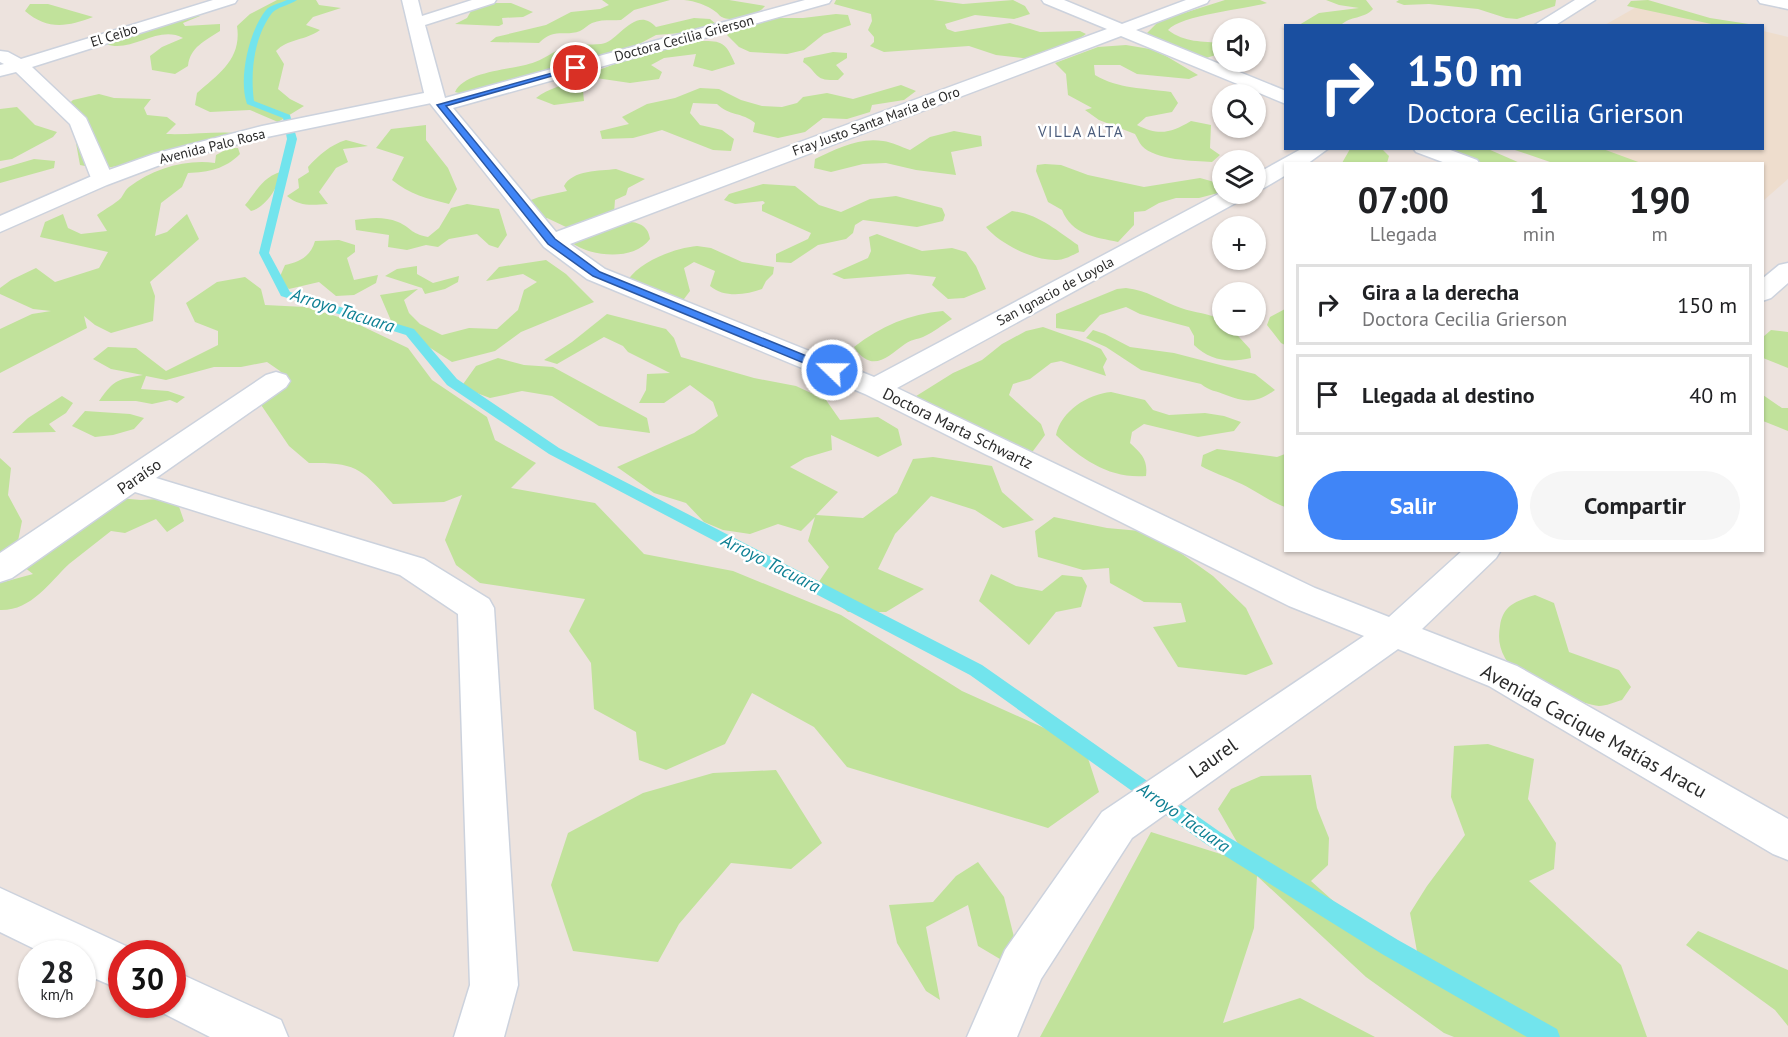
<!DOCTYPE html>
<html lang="es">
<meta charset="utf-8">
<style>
body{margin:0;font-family:"PT Sans",sans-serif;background:#f6f6f6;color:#202124;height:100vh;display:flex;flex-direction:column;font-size:22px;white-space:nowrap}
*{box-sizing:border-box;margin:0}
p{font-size:20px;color:#757577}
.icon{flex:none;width:33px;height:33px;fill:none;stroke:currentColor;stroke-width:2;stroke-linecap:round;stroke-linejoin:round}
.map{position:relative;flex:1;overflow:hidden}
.sheet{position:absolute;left:1284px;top:162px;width:480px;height:390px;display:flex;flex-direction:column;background:#fff;border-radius:0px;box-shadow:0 2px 4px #0004}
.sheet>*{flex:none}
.hud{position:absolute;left:1284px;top:24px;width:480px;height:126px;border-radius:0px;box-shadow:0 2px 4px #0004;background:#1a4fa0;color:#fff;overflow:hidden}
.fabs{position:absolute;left:1212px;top:18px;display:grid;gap:12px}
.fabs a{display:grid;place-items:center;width:54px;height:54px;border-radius:50%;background:#fff;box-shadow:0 2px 4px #0004;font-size:30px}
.speed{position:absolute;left:18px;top:940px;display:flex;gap:12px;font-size:30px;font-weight:700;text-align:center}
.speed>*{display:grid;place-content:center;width:78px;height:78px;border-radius:50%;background:#fff;box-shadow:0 2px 4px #0004;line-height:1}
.speed small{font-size:15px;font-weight:400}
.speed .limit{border:9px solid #d22;background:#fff;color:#111}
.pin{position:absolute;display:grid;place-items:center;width:51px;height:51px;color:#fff;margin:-26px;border:3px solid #fff;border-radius:50%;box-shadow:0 2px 6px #0007}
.me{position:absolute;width:66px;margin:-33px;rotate:292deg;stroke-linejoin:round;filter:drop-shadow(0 0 4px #0008)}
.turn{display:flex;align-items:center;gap:21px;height:126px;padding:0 24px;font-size:27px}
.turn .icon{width:78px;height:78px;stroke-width:2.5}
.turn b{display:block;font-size:42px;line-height:51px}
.eta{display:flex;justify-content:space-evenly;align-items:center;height:102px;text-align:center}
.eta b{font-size:36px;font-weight:700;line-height:42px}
.primary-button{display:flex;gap:12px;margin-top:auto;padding:12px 24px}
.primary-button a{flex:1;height:69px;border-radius:36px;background:#4085f7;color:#fff;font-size:24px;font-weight:700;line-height:69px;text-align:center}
.primary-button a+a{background:#f6f6f6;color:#202124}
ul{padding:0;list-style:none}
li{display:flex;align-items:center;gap:18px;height:81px;margin:0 12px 9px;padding:0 12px;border:3px solid #e0e0e0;border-radius:0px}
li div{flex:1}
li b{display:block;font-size:22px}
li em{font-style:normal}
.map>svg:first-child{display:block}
.education{fill:#eeddcd}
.green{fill:#c1e29b}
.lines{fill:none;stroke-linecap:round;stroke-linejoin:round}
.stream{fill:#72e4ed;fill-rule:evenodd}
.street-casing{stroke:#ccd2dd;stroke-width:3}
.secondary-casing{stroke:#ccd2dd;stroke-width:3}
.street{fill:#fff;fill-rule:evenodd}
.secondary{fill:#fff;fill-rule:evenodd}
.route{fill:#4085f7;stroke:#2a56a1;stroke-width:1.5}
.labels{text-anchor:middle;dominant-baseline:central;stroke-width:5;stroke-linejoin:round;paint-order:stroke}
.far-street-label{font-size:14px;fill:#2b2b2b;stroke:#fff}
.far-neighbourhood-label{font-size:15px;letter-spacing:1.5px;fill:#4c5d7c;stroke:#fff}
.street-label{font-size:16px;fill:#2b2b2b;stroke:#fff}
.water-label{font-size:18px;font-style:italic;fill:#0f8094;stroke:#fff}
.near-street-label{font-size:20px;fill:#2b2b2b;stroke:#fff}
</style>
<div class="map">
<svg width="1788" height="1037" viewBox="0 0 1788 1037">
<rect width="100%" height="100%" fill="#ede3de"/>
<path class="education" d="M1640,5l95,21h-132z
M1763,31l25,6v142l-25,22 -1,-37 -182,-1 -52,-14 234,-1z"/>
<path class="green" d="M277,0h39l3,5 22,3 -28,9 -7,8 14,5c-13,10 -33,9 -44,21l8,13 -6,25 12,10 14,7 -26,16 -28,-12 -40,2 -15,-7 2,-12c22,-19 45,-34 40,-67l13,-12z
M602,0h68l-36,10 -13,10c-10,1 -19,-1 -29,3 -4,2 -8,6 -12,8 -15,6 -26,-4 -41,12l-49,-1 6,-5 50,-12 25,-13 29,-3 9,-4z
M684,0h45l36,6c-7,9 -30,16 -41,12 -5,-2 -4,-3 -8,-6 -9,-7 -21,-11 -32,-12z
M836,0h97l30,4 50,-4 12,6 5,8 -16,5 -39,-4 -30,9 2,5 8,3 55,-9 30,9 40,-1 6,3 -10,7 -46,18 -34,-4 -27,-9 -85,6 -14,-6 4,-4v-5l-6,-7 4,-9 -1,-7 -37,-10z
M1225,0h35l7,3c-22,6 -86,12 -99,27 17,13 34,11 54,13v10l-19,6 -35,-17 -16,-4 -6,-4 13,-13z
M1326,0h40l7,9c-9,10 -23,7 -32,16h-42l20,-12 40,-5 -20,-3z
M1399,0h157l-1,6 -38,13 -11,-1 -28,-9 -49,-5 -25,1 -8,-3z
M1648,0l62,18 45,7h-39l-89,-19 4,-5z
M491,3h20l22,9 -10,5 -21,1 1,6 -4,2 -44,-2 12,-6 4,-7z
M30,4h18l45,13c-26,10 -46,13 -68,-6z
M192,14l8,2 -17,7 2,3 35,-2v7c-15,10 -30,16 -32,35l-13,8 -23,-4 -2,-14 12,-9 21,-9c-25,-14 -52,16 -77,6l11,-8z
M836,14l12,1 3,10 -27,9 -20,16 -17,4 -37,-2 -11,-5 -12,-12 6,-6 43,-11h27z
M694,18l16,1 6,5 -23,8 -37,3 -28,15 -36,12 -32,1 -14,8 -79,24 -12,-3c10,-22 60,-22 80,-30 12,-4 22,-14 34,-16 10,-2 21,-1 32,-2 17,-1 34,-40 55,-17z
M696,41c25,0 29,-1 39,23l-23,7 -19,-5 3,-12 -32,4 -13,7 11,7 -3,7 -29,4 -34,-5 -13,13 1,10 -30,4 -18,-7c13,-10 26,-12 41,-19 39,-16 77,-32 119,-38z
M1126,45l24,4 16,7 32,19 -9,4 -52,-5 -17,-9h-26l1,10c23,14 49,13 76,17l7,11 -6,9 -26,5 -9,8c22,11 34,8 54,-4l20,4 -1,23 10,7 -8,7c-18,-1 -57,-2 -70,-16 -3,-3 -5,-9 -7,-12l-36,-14 -14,-10 7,-2 -24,-13 -2,-21 -11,-11 43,-16z
M833,52l14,1v5l-11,7 8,9 -6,6c-25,1 -18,-6 -35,-18l1,-4z
M901,85l15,6 -12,9 -32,5 -2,7 -23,7 -24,-1 -18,14 -27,6 -25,-6 2,-9c-13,-11 -26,-7 -38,-19l-24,-1 -3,10 10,12 22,5 12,9 -3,12 -18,-1 -51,-20 -29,8 -31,1 -2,-8 29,-7 -7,-7 25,-13 28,-6 25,-10 19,1 22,11 21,6 20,1 15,-4 6,-6 24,-4 26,6z
M99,94l15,4 37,1 -7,9 3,7 20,2 9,7 -10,10c25,1 49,-3 74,-1l-19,9 -61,10 -25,11 -35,6 -20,-4 -4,-22 4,-19 -19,-13 12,-11z
M17,107l18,18 22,7 -4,5 -41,22 -12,2v-52z
M426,125v15l22,28 9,21 -8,15c-21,-5 -40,-10 -57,-24l12,-23 -28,-9 15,-19z
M954,131l27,5 1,10 -31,6 5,23 -40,-5 -30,-7 -23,1 -32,8 -17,-4 1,-9c21,-10 44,-22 68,-18 9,1 18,6 27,9l20,-13z
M346,140l22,6 -25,3 5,13 -12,6 -17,24 9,12c-16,1 -28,3 -41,-8l12,-8 -1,-9 11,-7 -1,-5c11,-12 22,-22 38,-27z
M229,148h9l2,6c-15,15 -31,18 -52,19l-6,14 -21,16 -6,33 12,-4 20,-18 12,25 -49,43 5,14 -2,25 -42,12 -16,-8 -11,-9 3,12 -87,45v-44l32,-15 19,-3 -18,-2 -33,-15v-6l11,-8 25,-12 19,14 44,-14 9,-16 -68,-15 5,-15 18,-8 5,14 13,6 26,-3 -10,-16c8,-6 18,-11 24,-17 3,-4 4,-8 8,-11 24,-18 56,-28 86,-24l1,-8z
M1350,149l33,1 6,6 -2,7h-45z
M1443,149h45l32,14h-52z
M1512,149h91l38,14h-88z
M34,159l21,2 -1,7 -54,15v-14z
M1045,164l16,1 27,10 56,12 56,-9 18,5 4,9 -23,6h-23l-17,5 -14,8 -11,1v13l-16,17c-23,-5 -46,-7 -56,-32l-14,-8 -12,-31 1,-6z
M616,169l29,10 -17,9 -2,7 -11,5 -1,13 -34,14h-14l-19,-9 -13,1 -19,-7v-6l24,-9 28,-6 -3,-5c8,-16 36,-15 52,-17z
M280,172c0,14 -15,36 -29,39l-6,-6c11,-13 17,-27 35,-33z
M763,184l32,2 24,19 22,7 29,-13 26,-3 46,12 3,7 -2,6 -26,6 -54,-7 -8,5 -2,8 -7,6 -28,6 -27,18 -15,-1v-8l32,-15 3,-6 -49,-22v-6l3,-2 -2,-2 -28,3 -11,-4 5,-6z
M467,204l32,5 8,26 -9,13 -9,-3 -12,-11 -28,5 -11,8 -12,-2 -19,5 -19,-3 1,-12 -33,-5 -1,-10c15,-2 28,-4 43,2 14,6 11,11 30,15l11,-9 12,-20z
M1012,211c27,3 45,20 66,34l1,7c-6,3 -15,8 -22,8 -23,1 -57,-16 -71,-33z
M623,221c14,1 25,3 27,18 -16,22 -58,18 -78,4z
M877,234l45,17 30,-3 14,4 10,14 10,23 -22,9 -16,1 -16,-14 4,-8 -28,-3 -64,5 -12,-5 36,-16 3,-7 -2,-14z
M339,240l16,5v7l-8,6 7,22 24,-5 -2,8 -22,12 -18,1 -17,-14 -30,7 -11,-8 7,-16c15,-3 26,-9 30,-24z
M697,246l14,2 31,14 32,5 -1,7 -7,7 -4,8c-16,6 -38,9 -52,-3l5,-15 -21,-9 -10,6 6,23 -6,8 -16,2 -43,-16c10,-22 49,-37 72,-39z
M546,260l20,14 28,28 -73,30 -26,19 -43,11 -60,-39 -12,-28 38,-6 -14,11 5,13 11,11 22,11 27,-7 28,1 21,-19 6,-20 13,-8 -14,-8 -37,7 13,-14z
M417,266v8l16,9 26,-7 -1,6 -13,7 -20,5 -3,-6 -37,-12 12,-7z
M245,277l16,12 4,16 40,2 44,13 59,28 24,32 55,37 8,23 41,23 -25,25 84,15 49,51 89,17 108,44 121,76 122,55 15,46 -51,36 -201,-61 -33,-40 -62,-34 -27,51 -59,26 -27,-10 -3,-28 -42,-23 -3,-46 -22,-32 16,-32 -105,-16 -24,-18 -11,-25 17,-45 -18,7 -51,2c-31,-35 -36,-42 -84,-41l-20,-17 -34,-50 29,-18 -4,-7 -13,-9 -26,5h-27l-48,13 -20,-4 -5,13 27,2 17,6 -8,6 -7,-3 -18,4 -16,-3h-37c16,-23 19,-21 44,-26l-32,-6 -18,-10 15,-12 28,1 30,23 52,-26v-14l-23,-9 -9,-19 31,-21z
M1126,288c21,2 35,13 55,20 14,5 28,5 41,12v6h7l21,23 1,9c-21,5 -41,3 -57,-13v-9l-5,-9 -49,-13 -14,-7 -26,8 -16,17 -28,-4v-14l61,-25z
M1285,309h1l-1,36 -4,-2 -14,-18 3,-8z
M943,311l9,8c-10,6 -18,13 -29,18 -5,2 -13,3 -18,7 -18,13 -33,30 -51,3 27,-21 55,-33 89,-36z
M607,314l59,15 8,9 7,19 73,21 42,8 30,14 14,20 38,-3 20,12 4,16 -24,12 -47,-22 1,15 -27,8 -15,9 48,25 -22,23 47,3 34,-25 16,-34 20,-2 59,9 10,26 32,28 -31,8 -28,-18 -44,-14 -36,38 -17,35 46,20 -38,23h-38l-32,-26 13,-19 -21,-26 7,-24 -14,14 -23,-7 -28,10 -27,-4 -19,-8 -18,-19 -32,-10 -37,-26 77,-34 24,-17 -5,-14 -23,-17 -26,18h-25l7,-13 1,-16 23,-1 -42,-21 -5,-6 -19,-9 -47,27 -13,-4 28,-18z
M1043,327l45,16 13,6 6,10 -4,8 3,9 -45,-15 -10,2 -21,16 -17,5 -4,11 32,29 4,11 -15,20 -42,-24 -75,-33 40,-25 29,-13 20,-16 24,-13z
M1093,330l12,4 25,13 44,6 81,21 20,16c-18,13 -29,13 -49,5 -9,-4 -17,-4 -25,-11l-60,-14 -35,-23 -20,-9z
M1771,330l17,2v36l-25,-10v-21z
M498,358l26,7 29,2 94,51 3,15 -51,-7 -47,-30 -30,-5 -32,7 -29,-11 15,-21z
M1111,392l34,8 8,10 16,5 36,-2 19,3 17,6 -7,9 -36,6 -54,-13 -12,8 -2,11c12,11 18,17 16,33 -36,3 -64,-16 -90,-41 5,-24 32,-41 55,-43z
M1763,395l19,13h6v23l-25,-10z
M62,396l11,7 -7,10 -17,11 7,8 -44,1 16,-15z
M85,411l45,3 14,4 -10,11 -21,6 -18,2 -23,-11z
M1217,449l60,8 8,-3v53c-17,-6 -31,-18 -48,-25 -12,-6 -24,-9 -36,-16l2,-11z
M0,458l11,10 -3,27 14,26 -8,40 -14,5z
M118,498l23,2 35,-2 8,23 -17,11 -11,-13 -31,14 -14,-2c-14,11 -28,22 -42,33 -20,19 -38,47 -69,46v-27l33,-9 -9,-7z
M1054,517l53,11 33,3 21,8 52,37 33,32 27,56 -27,11 -68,-8 -25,-40 33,-5 -5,-19 -37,-1 -34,-19 -1,-15 -26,2 -45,-13 -3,-26z
M991,574l25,12 26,5 20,-16 20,2 5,9 -6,21 -25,5 -27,33 -50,-44z
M1535,595l19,8 15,49 50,18 12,17 -9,13c-7,2 -16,6 -23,6 -22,-2 -83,-29 -94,-48 -6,-11 -7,-20 -5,-32 3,-21 16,-25 35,-31z
M1488,744l46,15 -6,40 28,44 -2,26 -25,12 92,84 26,72h-193l-10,-4 -78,-56 -109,-101 -3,52 -31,95 77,-25 75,39h-335l111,-205 98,31 -31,-54 13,-20 30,-13 50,-1 6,33 12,30 -1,27 -17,16 39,35 68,41 -8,-44 17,-27 38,-51 -14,-38 3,-51z
M776,770l46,73 -31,26 -60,-6 -52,61 -21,38 -85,-11 -22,-66 17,-52 75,-40 70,-20z
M978,862l26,35 10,40 -9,25 -27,-16 -10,-41 -42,22 14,73 -14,-9 -29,-48 -8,-38 44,-3 23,-26z
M1698,931l90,39v56l-13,-16 -89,-65z"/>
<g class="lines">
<path class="stream" d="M287,0h10c-7,5 -20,7 -25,13 -18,24 -22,59 -18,88l36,14 7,24 -28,114 21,39 124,37 43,50 102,69 423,217 238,167 178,108 159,89 3,8h-33l-145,-83 -176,-110 -236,-169 -421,-221 -102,-69 -41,-50 -125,-39 -22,-43 28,-114 -4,-21 -36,-14c-9,-25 2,-73 19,-94 4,-5 15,-7 21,-10z"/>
<defs>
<path id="street" d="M213,0h24l-2,3 -203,64 54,51 27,60 -3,5 -8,1 -8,-1 -3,-5 -21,-54 -54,-52 -16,4v-11l4,-1 -4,-2v-11l8,1 13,7z
M402,0h16l4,16 50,-16h24l-2,3 -69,22 20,73 360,-98h26l-2,3 -376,105 103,124 551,-203 -63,-26 -2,-3h22l58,24 64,-24h23l-2,3 -71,27 150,61v13l-165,-68 -551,208 35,25 269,108 348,-185 24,2 -3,5 -346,189 418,200 74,29 74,-67h38l-5,8 -74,71 95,37 271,153v41l-15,-6 -284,-168 -91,-37 -266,189 -91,141 -24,58h-50l38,-87 97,-138 262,-176 -75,-30 -424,-212 -278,-115 -43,-32 -119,-150z
M1575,0h20l-41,26h-21z
M1758,0h30v9l-28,-6z
M1303,148h26l-22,16h-21v11l-22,13 -8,1v-15z
M1413,148h32l32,12 3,4h-32l-32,-12z
M1788,263v20l-17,15 -9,3v-22l17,-14z
M276,372l10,3 4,6 -4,6 -130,91 268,81 65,40 5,9 24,377 -14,52h-50l16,-52 -12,-371 -58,-39 -265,-83 -123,86 -12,4v-29l266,-178z
M0,888l139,64 1,2h-18v36l-40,-17v-19h-37l-45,-22z
M172,970l109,50 7,17h-78l-55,-28 -2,-4h19z"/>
<path id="secondary" d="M434,91l7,2 2,4 -2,4 -179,37 -94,24 -61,23 -107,47v-16l92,-40 62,-22 108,-28z"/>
</defs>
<use href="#street" class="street-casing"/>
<use href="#secondary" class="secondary-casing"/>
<use href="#street" class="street"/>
<use href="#secondary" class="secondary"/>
</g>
<path class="route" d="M574,67l6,1 -134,38 109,133 45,33 236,96v5h-8l-235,-97 -45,-32 -111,-139z"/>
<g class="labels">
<g class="far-street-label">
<text transform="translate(114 35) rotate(-17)">El Ceibo</text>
<text transform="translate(684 38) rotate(-15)">Doctora Cecilia Grierson</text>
<text transform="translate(876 121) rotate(-20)">Fray Justo Santa María de Oro</text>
<text transform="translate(212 146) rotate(-14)">Avenida Palo Rosa</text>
<text transform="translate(1055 291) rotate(-28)">San Ignacio de Loyola</text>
</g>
<g class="far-neighbourhood-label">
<text x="1081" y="131">VILLA ALTA</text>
</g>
<g class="street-label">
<text transform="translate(958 428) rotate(26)">Doctora Marta Schwartz</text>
<text transform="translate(139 476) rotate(-35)">Paraíso</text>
</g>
<g class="water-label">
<text transform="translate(343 310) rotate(18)">Arroyo Tacuara</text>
<text transform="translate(771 563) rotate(27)">Arroyo Tacuara</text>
<text transform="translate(1184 817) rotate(35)">Arroyo Tacuara</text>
</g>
<g class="near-street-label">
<text transform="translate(1594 731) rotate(29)">Avenida Cacique Matías Aracu</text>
<text transform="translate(1213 758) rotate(-35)">Laurel</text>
</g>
</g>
</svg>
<div class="fabs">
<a><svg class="icon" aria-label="sound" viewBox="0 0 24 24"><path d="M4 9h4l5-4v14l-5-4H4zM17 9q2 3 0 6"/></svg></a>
<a><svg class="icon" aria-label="search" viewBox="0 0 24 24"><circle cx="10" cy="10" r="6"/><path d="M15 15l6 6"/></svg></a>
<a><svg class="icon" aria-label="layers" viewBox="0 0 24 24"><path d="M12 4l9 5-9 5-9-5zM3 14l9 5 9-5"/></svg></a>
<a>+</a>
<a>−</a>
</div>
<div class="speed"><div>28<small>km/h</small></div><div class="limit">30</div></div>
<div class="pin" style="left:576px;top:68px;background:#d93025"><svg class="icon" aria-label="arrive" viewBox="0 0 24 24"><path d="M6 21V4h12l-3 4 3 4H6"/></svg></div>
<svg class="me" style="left:832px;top:370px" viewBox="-20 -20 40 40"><circle r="17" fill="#4085f7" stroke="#fff" stroke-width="3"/><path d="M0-11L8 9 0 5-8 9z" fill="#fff"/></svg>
<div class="hud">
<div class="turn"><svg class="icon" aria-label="right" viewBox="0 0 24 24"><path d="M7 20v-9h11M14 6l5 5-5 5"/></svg><div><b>150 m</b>Doctora Cecilia Grierson</div></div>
</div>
<section class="sheet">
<div class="eta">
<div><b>07:00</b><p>Llegada</p></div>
<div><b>1</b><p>min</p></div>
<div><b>190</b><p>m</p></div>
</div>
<ul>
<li><svg class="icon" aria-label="right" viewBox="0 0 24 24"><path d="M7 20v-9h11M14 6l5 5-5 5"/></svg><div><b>Gira a la derecha</b><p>Doctora Cecilia Grierson</p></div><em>150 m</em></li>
<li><svg class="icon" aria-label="arrive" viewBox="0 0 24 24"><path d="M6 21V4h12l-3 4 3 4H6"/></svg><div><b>Llegada al destino</b></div><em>40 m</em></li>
</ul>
<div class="primary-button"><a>Salir</a><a>Compartir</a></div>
</section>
</div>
